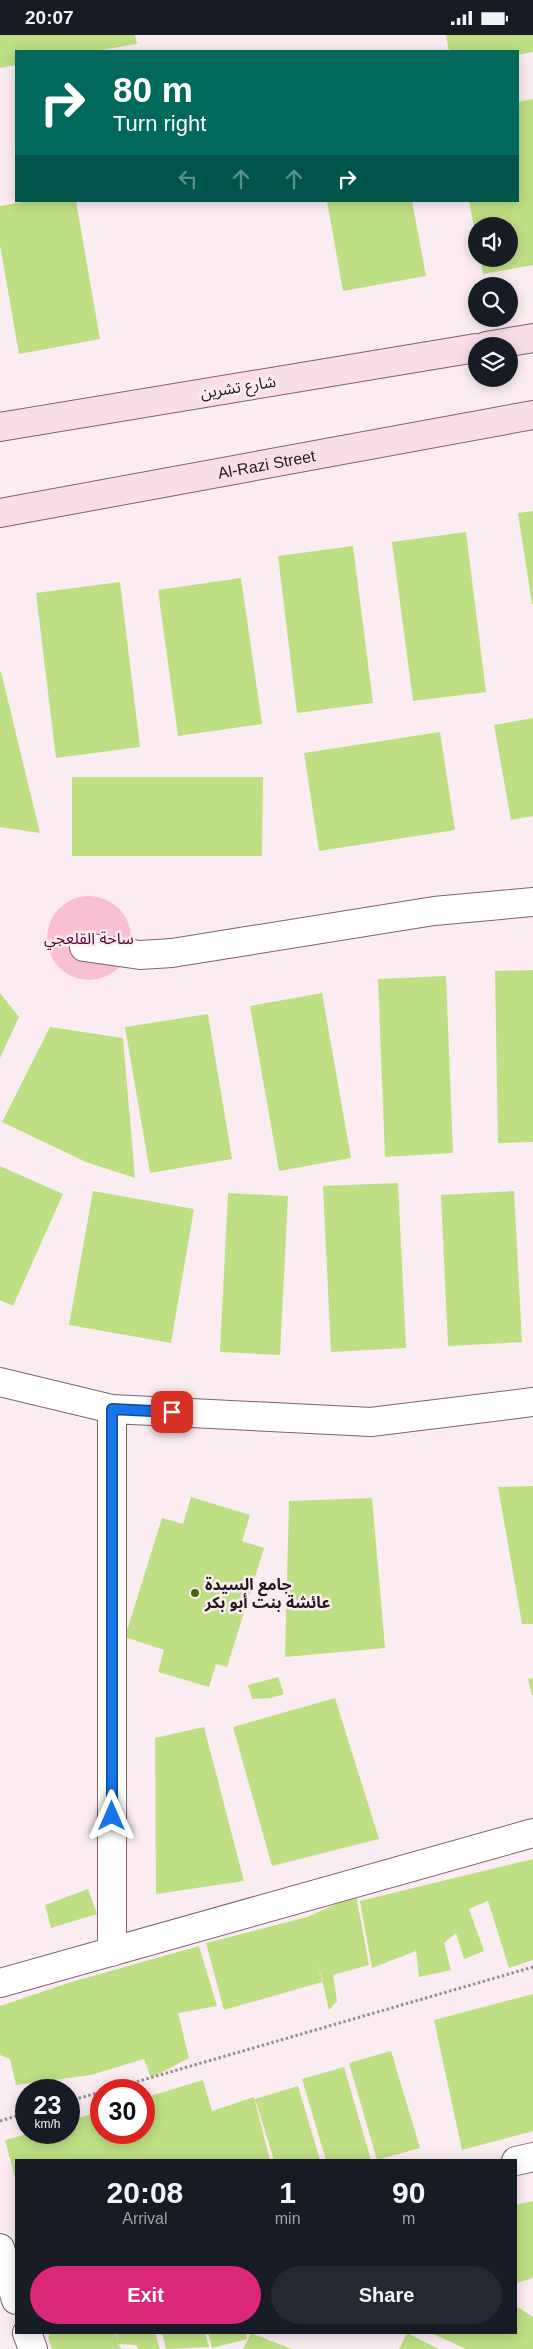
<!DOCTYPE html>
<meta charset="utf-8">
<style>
body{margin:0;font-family:Helvetica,"Noto Sans Arabic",sans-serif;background:#242831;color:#f1f3f6;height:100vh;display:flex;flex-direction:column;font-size:19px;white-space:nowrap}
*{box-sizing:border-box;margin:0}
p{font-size:16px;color:#9ea1a6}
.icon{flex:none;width:28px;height:28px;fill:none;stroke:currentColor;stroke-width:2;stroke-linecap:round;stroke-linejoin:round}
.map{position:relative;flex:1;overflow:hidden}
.sheet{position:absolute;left:15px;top:2124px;width:502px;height:175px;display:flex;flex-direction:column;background:#171b24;border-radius:0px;box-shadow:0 2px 12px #0003}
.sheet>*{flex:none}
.banner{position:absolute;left:15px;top:15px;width:504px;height:152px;border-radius:0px;box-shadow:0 2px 12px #0003;background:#00695c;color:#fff;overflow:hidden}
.tools{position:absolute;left:468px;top:182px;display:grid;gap:10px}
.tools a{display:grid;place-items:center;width:50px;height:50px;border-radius:50%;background:#171b24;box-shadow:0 2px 12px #0003;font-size:25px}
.speed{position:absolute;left:15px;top:2044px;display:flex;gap:10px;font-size:25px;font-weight:700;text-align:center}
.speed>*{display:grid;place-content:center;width:65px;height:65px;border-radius:50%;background:#171b24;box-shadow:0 2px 12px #0003;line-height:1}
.speed small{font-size:12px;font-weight:400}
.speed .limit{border:8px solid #d22;background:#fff;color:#111}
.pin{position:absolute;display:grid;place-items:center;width:42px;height:42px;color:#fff;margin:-21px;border-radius:10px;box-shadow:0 2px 8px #0006}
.me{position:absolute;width:55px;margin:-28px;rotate:0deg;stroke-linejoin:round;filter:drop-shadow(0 0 4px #0008)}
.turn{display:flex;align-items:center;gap:18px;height:105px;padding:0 15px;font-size:22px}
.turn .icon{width:65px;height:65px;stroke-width:2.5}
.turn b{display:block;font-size:35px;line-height:42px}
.lanes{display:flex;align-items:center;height:48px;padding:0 15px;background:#0003;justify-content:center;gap:25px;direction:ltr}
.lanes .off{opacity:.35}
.eta{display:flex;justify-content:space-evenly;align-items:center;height:85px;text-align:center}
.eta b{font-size:30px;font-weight:600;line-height:35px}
.cta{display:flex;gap:10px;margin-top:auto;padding:10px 15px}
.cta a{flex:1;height:58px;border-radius:30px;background:#db2777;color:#fff;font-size:20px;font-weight:600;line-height:58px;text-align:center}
.cta a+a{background:#242831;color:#f1f3f6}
.status{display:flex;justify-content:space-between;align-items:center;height:35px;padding:0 25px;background:#171b24;direction:ltr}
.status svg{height:14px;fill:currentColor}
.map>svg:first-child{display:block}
.green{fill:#f9c0d3}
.building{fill:#bedf84}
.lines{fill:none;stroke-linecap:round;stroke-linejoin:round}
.street-casing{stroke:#80626c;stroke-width:30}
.secondary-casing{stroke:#80626c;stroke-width:30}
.path{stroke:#998c90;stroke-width:3;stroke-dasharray:2.5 2.5;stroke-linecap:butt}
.street{stroke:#fff;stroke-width:28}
.secondary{stroke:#f9dde7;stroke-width:28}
.route-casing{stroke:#114b97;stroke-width:12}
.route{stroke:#1a73e8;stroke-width:9}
.poi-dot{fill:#4d6513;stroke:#fbecf1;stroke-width:2}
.labels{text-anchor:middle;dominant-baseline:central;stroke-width:5;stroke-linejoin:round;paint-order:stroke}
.street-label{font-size:16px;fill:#24191d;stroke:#fbecf1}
.park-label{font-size:16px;fill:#590330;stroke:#fbecf1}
.poi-label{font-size:16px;font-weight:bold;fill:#24191d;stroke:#fbecf1;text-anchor:start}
</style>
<div class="status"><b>20:07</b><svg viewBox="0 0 49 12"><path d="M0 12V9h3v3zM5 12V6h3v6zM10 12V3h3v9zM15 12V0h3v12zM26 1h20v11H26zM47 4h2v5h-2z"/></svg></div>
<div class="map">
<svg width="533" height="2314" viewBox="0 0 533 2314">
<rect width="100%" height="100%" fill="#fbecf1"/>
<path class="green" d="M47 903a42 42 0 1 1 84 0a42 42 0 1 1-84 0Z"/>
<path class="building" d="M0,0h135l2,9 -42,7h-79v14l-16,3z
M446,0h87v17l-15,3v-4h-69z
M533,64v166l-50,9 -3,-15h29v-33h-33l-1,6 -6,-31h49v-99z
M27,166h49l24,138 -81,15 -19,-109v-39z
M327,166h85l14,75 -83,15z
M533,476v93h-1l-14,-91z
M466,497l20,160 -73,9 -21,-159z
M353,511l20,157 -76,10 -19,-157z
M241,543l21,146 -84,12 -20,-146z
M120,547l20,165 -84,11 -20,-165z
M0,637h1l39,161 -40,-6z
M533,683v98l-22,4 -17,-95z
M440,697l15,98 -136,21 -15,-98z
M72,742h191l-1,79h-190z
M533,935v172l-35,1 -3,-172z
M446,941l7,177 -68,4 -7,-178z
M0,958l19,24 -19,41z
M322,958l29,165 -72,13 -29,-165z
M208,979l24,145 -82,14 -25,-146z
M50,992l73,11 12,140 -49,-16 -84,-40z
M0,1131l63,28 -50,112 -13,-6z
M398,1148l8,165 -75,4 -8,-166z
M93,1156l101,18 -23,134 -102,-18z
M514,1156l8,151 -74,4 -7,-151z
M228,1158l60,3 -8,159 -60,-3z
M533,1451v138h-11l-24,-137z
M191,1462l59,18 -8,26 22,7 -37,119 -11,-3 -7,23 -51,-15 6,-22 -39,-13 37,-119 21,6z
M372,1463l13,150 -100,9 4,-156z
M278,1642l6,17 -13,4 -19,1 -4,-14z
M533,1643v17h-1l-4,-16z
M335,1663l44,141 -107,27 -39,-139z
M204,1692l40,154 -88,13 -1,-156z
M533,1824v101l-24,8 -21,-67 -19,8 15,42 -20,8 -8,-26 -12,10 7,27 -32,7 -3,-26 -44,17 -12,-67z
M88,1854l9,25 -46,14 -6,-23z
M356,1860l13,70 -36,10 4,26 -8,9 -12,-52 5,24 -98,28 -18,-67 101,-26z
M199,1911l18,60 -39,7 11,45 -38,20 -7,-19 -53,16 -75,10 -6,-26 -10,-4v-49l68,-23z
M533,1959v137l-71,19 -28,-130z
M391,2016l29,97 -43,12 -28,-97z
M344,2032l27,93h-45l-24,-81z
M203,2045l9,31 42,-14 16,63h-254v21l-11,-41 26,-7h38v-12l32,-10v22h43v-35z
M298,2051l22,74h-46l-19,-61z
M533,2166v77l-17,5v-78z
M516,2271l17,11v32h-67l-35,-16h85z
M51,2298h65l2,8 -1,-8h38l5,16h-22l-2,-4 -17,-1 2,5h-69l-4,-12z
M162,2298h43l4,14 -43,2z
M208,2298h38l1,6 -35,9z
M251,2298l41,16h-49z
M407,2298l32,16h-40z"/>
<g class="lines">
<defs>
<path id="street" d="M84,912l56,8 32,-2 262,-42 99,-9
M0,1347l112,27 259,13 162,-20
M112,1917v-543
M0,1948l533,-150
M516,2126l17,-4
M0,2213l16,52
M27,2298l6,16"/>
<g id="secondary">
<path d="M486,311l47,-8"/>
<path d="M0,392l476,-79"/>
<path id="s1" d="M0,478l533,-98"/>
</g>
</defs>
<use href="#street" class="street-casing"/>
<use href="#secondary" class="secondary-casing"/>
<path class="path" d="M108,2055l425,-123
M69,2066l32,-9
M0,2086l26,-8"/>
<use href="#street" class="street"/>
<use href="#secondary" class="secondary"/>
</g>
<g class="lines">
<defs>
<path id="route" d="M112,1781v-407l60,3"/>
</defs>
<use href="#route" class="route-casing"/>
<use href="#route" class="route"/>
</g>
<circle class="poi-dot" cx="195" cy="1558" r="5"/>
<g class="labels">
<g class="street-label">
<text transform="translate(238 352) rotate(-9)">شارع تشرين</text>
<text stroke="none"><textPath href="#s1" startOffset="271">Al-Razi Street</textPath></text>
</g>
<g class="park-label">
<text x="89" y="903">ساحة القلعجي</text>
</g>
<g class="poi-label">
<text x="205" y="1549">جامع السيدة<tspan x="205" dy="18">عائشة بنت أبو بكر</tspan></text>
</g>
</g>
</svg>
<div class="tools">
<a><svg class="icon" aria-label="sound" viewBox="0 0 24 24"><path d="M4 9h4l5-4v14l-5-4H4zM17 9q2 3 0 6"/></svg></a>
<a><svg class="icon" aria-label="search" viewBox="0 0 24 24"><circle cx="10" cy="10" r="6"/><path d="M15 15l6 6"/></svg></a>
<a><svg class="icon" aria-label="layers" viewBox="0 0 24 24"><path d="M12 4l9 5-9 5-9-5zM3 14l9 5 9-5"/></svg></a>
</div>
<div class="speed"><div>23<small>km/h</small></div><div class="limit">30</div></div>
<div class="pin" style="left:172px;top:1377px;background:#d93025"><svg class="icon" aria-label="arrive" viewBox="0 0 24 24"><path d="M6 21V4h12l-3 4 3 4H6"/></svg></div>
<svg class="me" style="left:112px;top:1781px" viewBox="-20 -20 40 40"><path d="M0-17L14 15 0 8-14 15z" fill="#1a73e8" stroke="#fff" stroke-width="4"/></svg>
<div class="banner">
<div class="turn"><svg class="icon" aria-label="right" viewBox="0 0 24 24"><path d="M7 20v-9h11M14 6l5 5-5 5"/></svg><div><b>80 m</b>Turn right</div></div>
<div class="lanes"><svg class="icon off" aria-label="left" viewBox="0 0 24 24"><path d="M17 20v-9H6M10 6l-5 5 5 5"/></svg><svg class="icon off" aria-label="ahead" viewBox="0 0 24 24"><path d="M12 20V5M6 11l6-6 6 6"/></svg><svg class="icon off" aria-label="ahead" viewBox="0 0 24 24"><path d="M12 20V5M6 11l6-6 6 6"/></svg><svg class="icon" aria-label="right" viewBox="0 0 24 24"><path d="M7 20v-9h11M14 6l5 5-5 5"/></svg></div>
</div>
<section class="sheet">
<div class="eta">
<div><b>20:08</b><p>Arrival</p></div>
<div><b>1</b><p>min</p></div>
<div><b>90</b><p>m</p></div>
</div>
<div class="cta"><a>Exit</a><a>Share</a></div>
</section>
</div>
